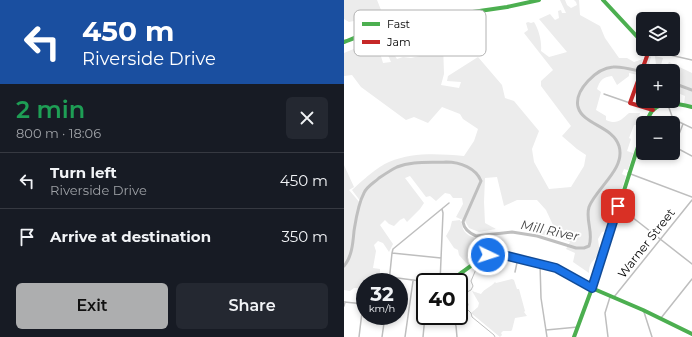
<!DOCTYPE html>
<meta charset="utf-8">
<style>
body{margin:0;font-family:Montserrat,sans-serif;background:#242831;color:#f1f3f6;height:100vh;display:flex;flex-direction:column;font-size:15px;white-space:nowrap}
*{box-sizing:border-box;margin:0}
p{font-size:13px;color:#9ea1a6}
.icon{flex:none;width:22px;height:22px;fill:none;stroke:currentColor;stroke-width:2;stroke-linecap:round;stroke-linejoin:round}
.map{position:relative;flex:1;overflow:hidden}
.side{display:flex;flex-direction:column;background:#171b24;width:344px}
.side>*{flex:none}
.banner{background:#1a4fa0;color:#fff;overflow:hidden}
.fabs{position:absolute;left:292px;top:12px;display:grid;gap:8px}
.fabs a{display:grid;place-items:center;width:44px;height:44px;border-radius:6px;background:#171b24;box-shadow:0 2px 6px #0003;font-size:20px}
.speed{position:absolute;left:12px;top:273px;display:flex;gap:8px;font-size:20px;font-weight:700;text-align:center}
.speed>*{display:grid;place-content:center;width:52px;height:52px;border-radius:50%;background:#171b24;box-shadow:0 2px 6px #0003;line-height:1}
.speed small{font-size:10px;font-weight:400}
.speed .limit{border:2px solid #111;border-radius:6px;background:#fff;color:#111}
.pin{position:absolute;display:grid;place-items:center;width:34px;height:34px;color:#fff;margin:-17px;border-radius:8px;box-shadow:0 2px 6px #0006}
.me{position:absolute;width:44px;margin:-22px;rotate:94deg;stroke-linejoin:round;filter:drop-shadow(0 0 3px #0008)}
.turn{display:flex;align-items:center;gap:14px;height:84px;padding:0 16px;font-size:18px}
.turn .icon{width:52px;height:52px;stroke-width:2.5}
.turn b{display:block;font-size:28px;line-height:34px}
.round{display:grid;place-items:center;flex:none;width:42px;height:42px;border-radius:6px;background:#242831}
.summary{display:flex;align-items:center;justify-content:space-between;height:68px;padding:0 16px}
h1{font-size:24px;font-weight:600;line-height:30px;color:#1e9e55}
.cta{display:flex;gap:8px;margin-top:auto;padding:8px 16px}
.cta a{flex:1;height:46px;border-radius:6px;background:#adaeaf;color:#111;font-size:16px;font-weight:600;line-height:46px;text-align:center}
.cta a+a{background:#242831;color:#f1f3f6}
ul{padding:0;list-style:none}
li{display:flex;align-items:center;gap:12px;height:56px;padding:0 16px;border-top:1px solid #363941}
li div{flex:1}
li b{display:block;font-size:15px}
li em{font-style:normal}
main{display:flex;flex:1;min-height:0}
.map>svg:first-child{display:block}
.green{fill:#ececec}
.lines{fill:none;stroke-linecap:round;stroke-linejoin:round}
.stream{stroke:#bfbfbf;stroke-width:1}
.river{stroke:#bfbfbf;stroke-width:3}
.street{stroke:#bebebe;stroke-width:1.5}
.fast{stroke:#4caf50;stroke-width:4}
.jam{stroke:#c62828;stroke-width:4}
.route-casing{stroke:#114b97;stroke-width:10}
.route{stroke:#1a73e8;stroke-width:7}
.labels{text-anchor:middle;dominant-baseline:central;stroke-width:4;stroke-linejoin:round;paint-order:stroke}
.street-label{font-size:12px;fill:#000;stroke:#fff}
.water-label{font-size:13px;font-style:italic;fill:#444;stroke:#fff}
.key{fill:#fff;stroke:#b2b2b2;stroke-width:1}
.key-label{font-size:11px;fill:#000}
</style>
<main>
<section class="side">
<div class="banner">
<div class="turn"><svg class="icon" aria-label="left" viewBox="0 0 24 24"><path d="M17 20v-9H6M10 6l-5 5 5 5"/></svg><div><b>450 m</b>Riverside Drive</div></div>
</div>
<div class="summary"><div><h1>2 min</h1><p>800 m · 18:06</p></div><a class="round"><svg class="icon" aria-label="close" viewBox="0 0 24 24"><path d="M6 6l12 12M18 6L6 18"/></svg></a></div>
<ul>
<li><svg class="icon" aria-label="left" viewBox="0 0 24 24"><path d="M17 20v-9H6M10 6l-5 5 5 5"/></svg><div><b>Turn left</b><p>Riverside Drive</p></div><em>450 m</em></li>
<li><svg class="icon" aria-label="arrive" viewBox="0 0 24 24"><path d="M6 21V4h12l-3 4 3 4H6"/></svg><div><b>Arrive at destination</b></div><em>350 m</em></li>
</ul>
<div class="cta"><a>Exit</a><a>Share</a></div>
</section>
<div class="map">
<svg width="348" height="337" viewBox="0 0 348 337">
<rect width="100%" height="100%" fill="#fff"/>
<path class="green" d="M0,0h33l6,15 -34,7 -5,-3z
M216,0h5l2,5 4,3 6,-3 -1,-3 -2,-2h5l1,15 20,11 5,12 14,20h8l7,4 9,-3 -5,16 -9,-2v3l-12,9 -5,-9c-9,1 -12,4 -15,13l4,3 -5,18 10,6v4c11,5 15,0 23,-7h11l-4,12h-2l-5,13 2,1 -4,12 6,2 -5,17 -4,-1 -2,5 4,2 -14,41 -3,13 -7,2 -4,7 1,8 5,1 -4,11 -3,-2c-6,5 -8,8 -8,16l-16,-11 2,-9 -9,-4 4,-7 -14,-5 -17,-3 14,-9 -7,-15 -9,-10h-20l-13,6 -7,-29 -12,1 -1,24 1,21 11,6 -17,3 -10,-4 -4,-7 -9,-4 7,-13 -1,-6h-9l-3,-4 -5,-1 -9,8 -6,-5 -4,1 -16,-21 -5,2 19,25 -4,6 -13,13 -3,-4 -4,2 -6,6 -5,-2 -4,-4 -5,5 13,19 -4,8 -6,-9 -5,-2 -4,4 2,6 -3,17 7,1v6l-4,7 -10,-1 -1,11h-4l-2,-4h-5l-4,3 -6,-1v-125l10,22 -5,3 12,14v-2l-9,-12c9,-8 26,-24 37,-28 25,-10 49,-8 75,-6l10,-15 4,-12 -15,-10 -3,-5 -18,-7 -14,16 -14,-6 -8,3 -45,-33 -9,-12 -8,1v-23l12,-5 3,4 10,-6h9l5,17 8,-1 -7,-16 -6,-8 7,1 12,20 6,-2 8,1 13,-3 7,-12h12l1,31 -3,11 18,3 2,-6 -14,-1 1,-5 30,-19 24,28 3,13 9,3 25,30 -7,18 2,13 15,27 22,-2 13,-21 2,-11 -9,-6 -15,-13 9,-10 -30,-40v-5l12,-11 -29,-37 4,-3 -2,-7 2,-1 3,1 3,-1c5,8 8,20 7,29l8,6 18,-5 -28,-33 11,-5 5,6 4,-2 -1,-7 3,-1 1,3h4z
M304,55l3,2 -2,7 4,3 3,-2 -1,-9 8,2 -2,7 5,3 3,-6 23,11v32l-8,-1 1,-8 -12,-5v-20h-30z
M116,220c2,3 2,6 3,9 6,11 19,10 29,9l-3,8v7l-7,1 -14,11 -9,-10 -1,-5 -4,-2 -8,-12 4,-7 2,-8z
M168,279l2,1 3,9h2l6,22 -1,1 3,4 -12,2 -3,12 -1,1h-8l-2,2 1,2 -2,2 -29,-24 7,-6 1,-4 -7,-12 9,3c4,-6 10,-7 14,-12l1,1z"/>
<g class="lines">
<path class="stream" d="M139,254l7,-8 1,-7 -5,-4
M136,260l-9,21 2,5 -2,4 -4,2 -1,9 2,3 -1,5 4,4 1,4 22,18 1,2"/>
<path class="river" d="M329,83l19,7
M0,266c8,-9 9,-24 10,-35 2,-12 4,-27 10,-38 3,-7 10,-10 15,-15 6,-4 12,-8 18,-11 15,-6 33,-4 49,-5 14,0 30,6 35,19l-18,41c1,7 6,11 13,14l36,-4 25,4 39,12h8l5,-2c5,-13 -4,-26 0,-39 7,-19 37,-38 30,-61 -6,-20 -36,-21 -41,-39 -4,-17 19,-39 35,-40 9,-1 21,3 30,5"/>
<path class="street" d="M304,50l44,10
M260,94l26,9
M324,105l5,14 19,9
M329,146l19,10
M330,147l9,-23
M284,173l64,24
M274,206l74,58
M48,253l49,5
M196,264l1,34 6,39
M171,272l3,-14
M46,277l38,5
M45,282l3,-29 1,-4 56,-46
M96,282l3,-69 -1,-4
M270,297l78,-97
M0,302l21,2
M0,306l1,-4
M300,312l8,25
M108,316l4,10 1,11
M317,318l31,-39
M202,330l32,-3
M15,337l4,-33
M38,337l3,-21
M61,337l8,-56
M79,337l2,-21
M264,337l-3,-24 5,-16"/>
<path class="fast" d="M259,0l40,43
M0,42c11,-4 25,-11 37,-10 16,2 23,20 39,21l8,-8 9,-21 8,-8 62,-9 32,-7
M302,123c2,-4 3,-8 6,-12 9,-11 28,-7 40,-4
M100,282c6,-3 12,-5 17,-9 15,-10 22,-20 42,-18l56,14 35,20 49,21 49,24
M230,337l24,-65 45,-141"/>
<path class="jam" d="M303,49v7l-17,47 23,7"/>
</g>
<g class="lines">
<defs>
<path id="route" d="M144,255h15l53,13 36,20 26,-82"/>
</defs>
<use href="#route" class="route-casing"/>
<use href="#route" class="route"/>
</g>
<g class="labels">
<g class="street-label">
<text transform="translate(302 243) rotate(-52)">Warner Street</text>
</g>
<g class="water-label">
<text transform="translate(206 230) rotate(12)">Mill River</text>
</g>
</g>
<rect x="10" y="10" width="132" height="46" rx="6" class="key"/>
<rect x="18" y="22" width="18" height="4" fill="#4caf50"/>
<rect x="18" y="40" width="18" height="4" fill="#c62828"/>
<g class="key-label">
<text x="43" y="28">Fast</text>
<text x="43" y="46">Jam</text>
</g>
</svg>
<div class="fabs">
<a><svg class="icon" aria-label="layers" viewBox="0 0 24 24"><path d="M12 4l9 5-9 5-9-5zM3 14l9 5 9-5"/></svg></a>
<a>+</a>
<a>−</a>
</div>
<div class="speed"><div>32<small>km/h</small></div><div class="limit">40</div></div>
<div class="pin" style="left:274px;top:206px;background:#d93025"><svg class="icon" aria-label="arrive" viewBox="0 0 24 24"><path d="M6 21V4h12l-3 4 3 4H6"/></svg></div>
<svg class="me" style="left:144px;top:255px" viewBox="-20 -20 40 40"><circle r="17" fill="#1a73e8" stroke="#fff" stroke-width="3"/><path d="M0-11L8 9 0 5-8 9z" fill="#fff"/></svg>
</div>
</main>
